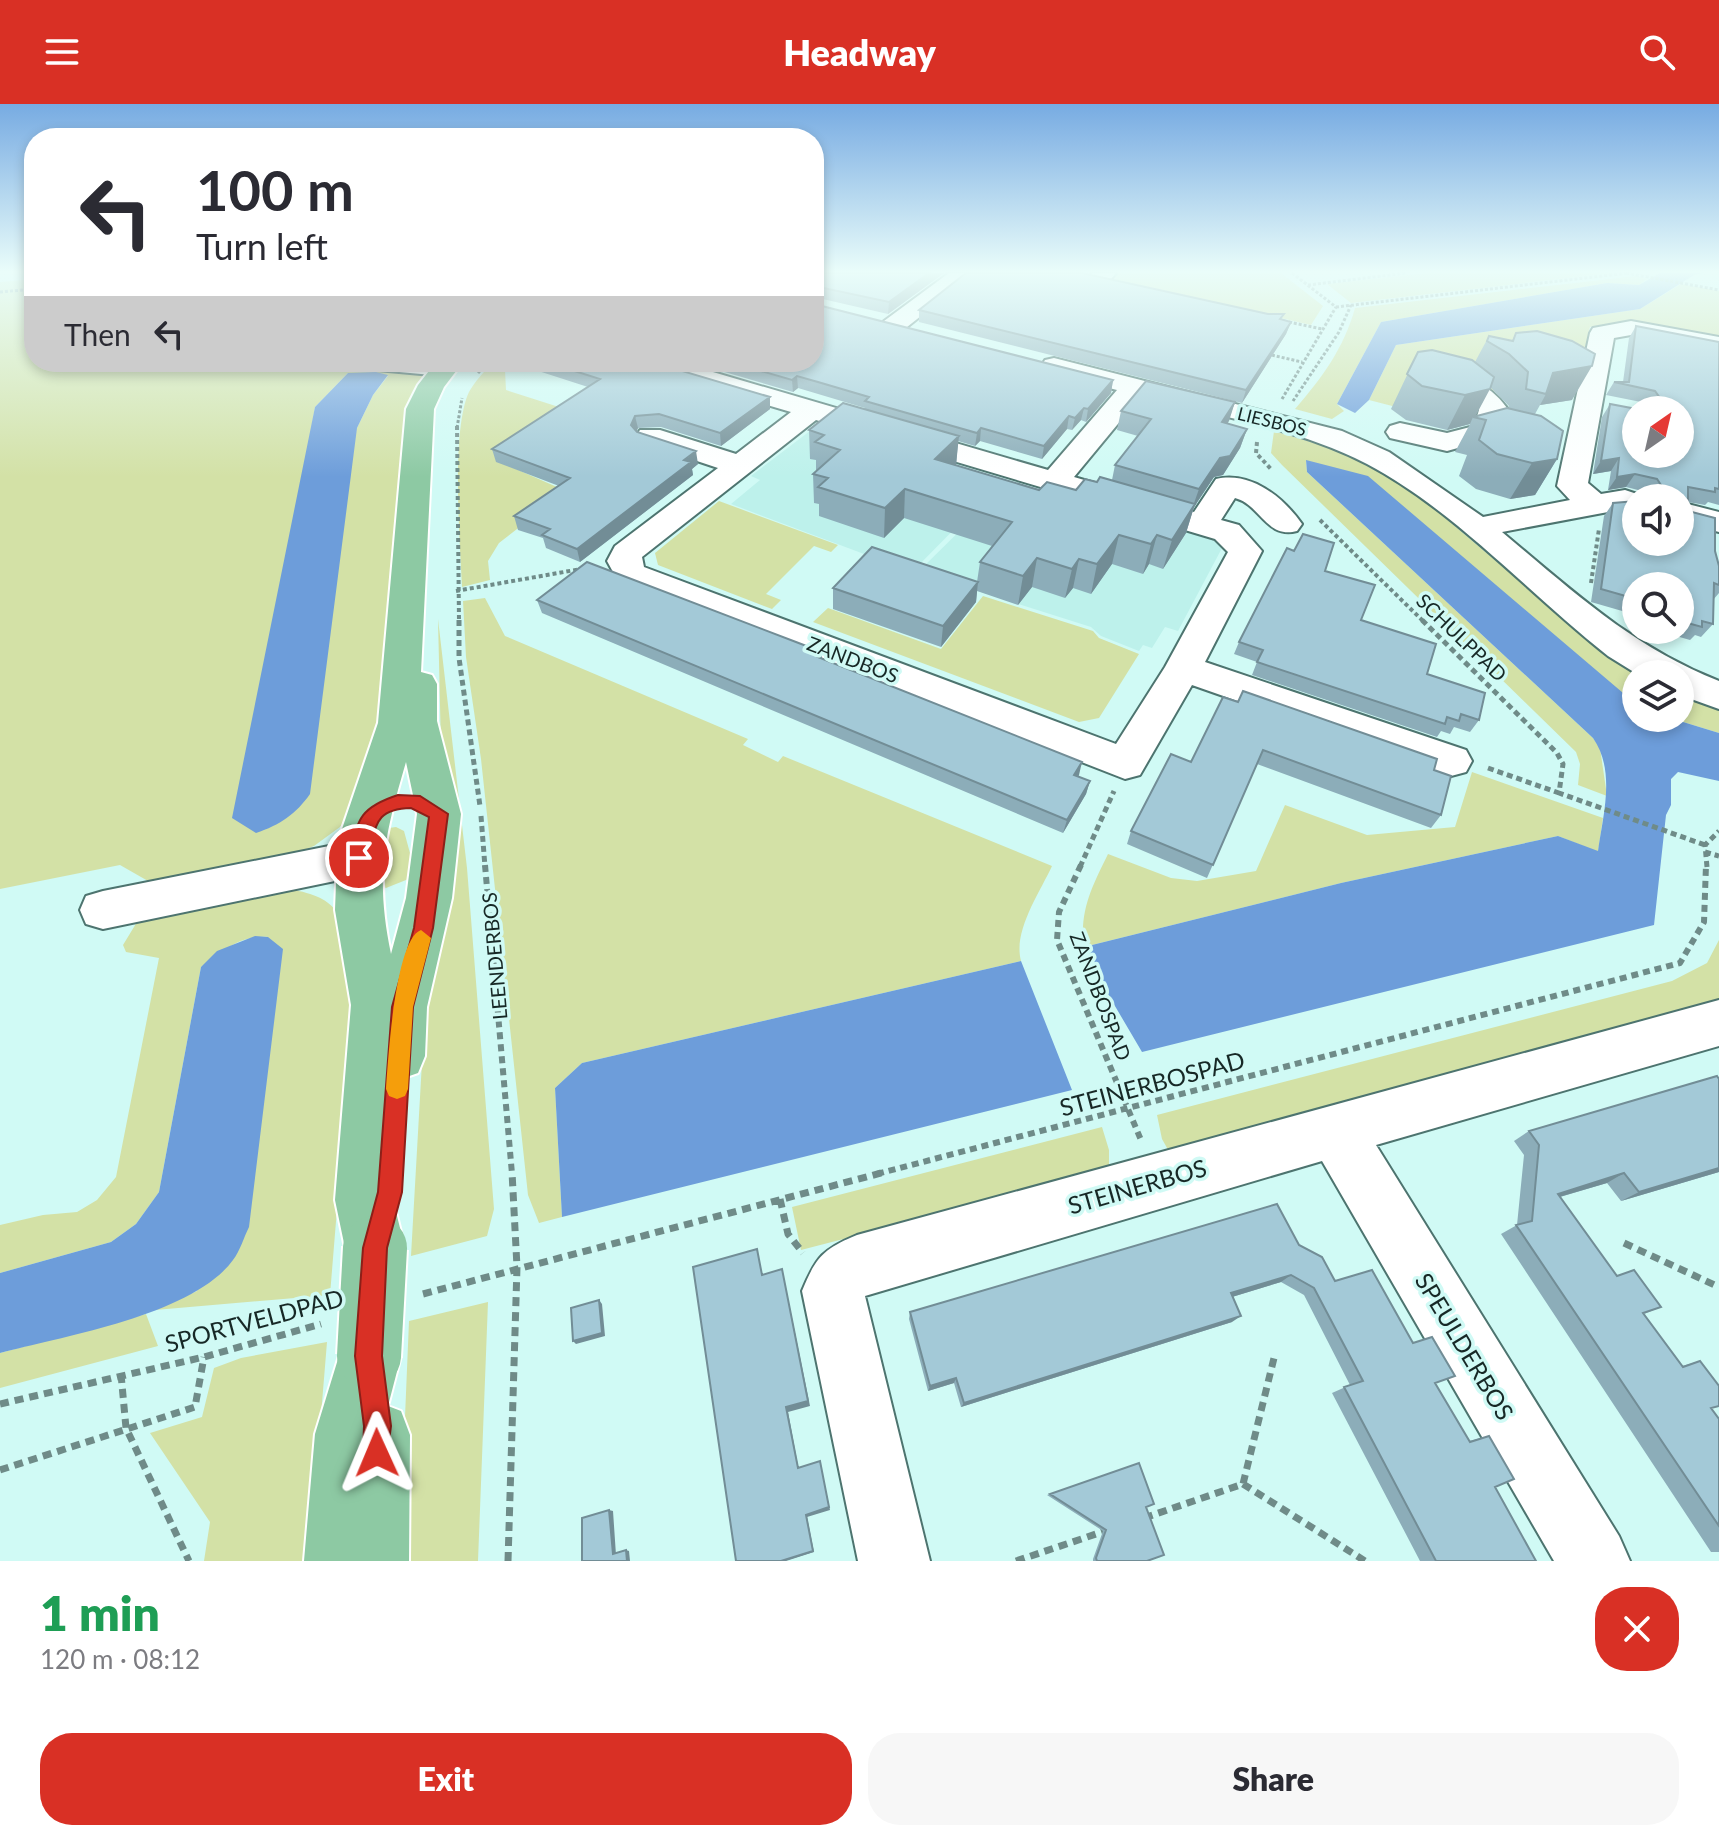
<!DOCTYPE html>
<meta charset="utf-8">
<style>
body{margin:0;font-family:Lato,sans-serif;background:#f7f7f7;color:#2b2b33;height:100vh;display:flex;flex-direction:column;font-size:30px;white-space:nowrap}
*{box-sizing:border-box;margin:0}
p{font-size:26px;color:#7c7c81}
.icon{flex:none;width:44px;height:44px;fill:none;stroke:currentColor;stroke-width:2;stroke-linecap:round;stroke-linejoin:round}
.map{position:relative;height:1457px;overflow:hidden}
.details{display:flex;flex-direction:column;background:#fff;flex:1}
.details>*{flex:none}
.hud{position:absolute;left:24px;top:24px;width:800px;height:244px;border-radius:32px;box-shadow:0 4px 12px #0003;background:#fff;color:#2b2b33;overflow:hidden}
.needle{width:52px;rotate:34deg}
.tools{position:absolute;left:1622px;top:292px;display:grid;gap:16px}
.tools a{display:grid;place-items:center;width:72px;height:72px;border-radius:50%;background:#fff;box-shadow:0 4px 12px #0003;font-size:40px}
.pin{position:absolute;display:grid;place-items:center;width:68px;height:68px;color:#fff;margin:-34px;border:4px solid #fff;border-radius:50%;box-shadow:0 2px 8px #0007}
.me{position:absolute;width:88px;margin:-44px;rotate:359deg;stroke-linejoin:round;filter:drop-shadow(0 0 6px #0008)}
.turn{display:flex;align-items:center;gap:28px;height:168px;padding:0 40px;font-size:36px}
.turn .icon{width:104px;height:104px;stroke-width:2.5}
.turn b{display:block;font-size:56px;line-height:68px}
.then{display:flex;align-items:center;height:76px;padding:0 40px;background:#0003;gap:16px;font-size:30px}
.round{display:grid;place-items:center;flex:none;width:84px;height:84px;border-radius:32px;background:#f7f7f7}
.summary{display:flex;align-items:center;justify-content:space-between;height:136px;padding:0 40px}
h1{font-size:48px;font-weight:800;line-height:60px;color:#1e9e55}
.button{display:flex;gap:16px;margin-top:auto;padding:16px 40px}
.button a{flex:1;height:92px;border-radius:32px;background:#d93025;color:#fff;font-size:32px;font-weight:800;line-height:92px;text-align:center}
.button a+a{background:#f7f7f7;color:#2b2b33}
header{display:flex;justify-content:space-between;align-items:center;height:104px;padding:0 40px;background:#d93025;color:#fff;font-size:36px;font-weight:800}
.map>svg:first-child{display:block}
.built{fill:#bdf1eb}
.green{fill:#d3e1a6;fill-rule:evenodd}
.water{fill:#6d9dda}
.lines{fill:none;stroke-linecap:round;stroke-linejoin:round}
.minor-casing{stroke:#4d746f;stroke-width:4}
.major-casing{stroke:#fff;stroke-width:4}
.path-far4{stroke:#6f8b88;stroke-width:3;stroke-dasharray:3 2;stroke-linecap:butt}
.path-far3{stroke:#6f8b88;stroke-width:4;stroke-dasharray:4 3;stroke-linecap:butt}
.path-far2{stroke:#6f8b88;stroke-width:5;stroke-dasharray:6 4;stroke-linecap:butt}
.path-far1{stroke:#6f8b88;stroke-width:6;stroke-dasharray:7 5;stroke-linecap:butt}
.path{stroke:#6f8b88;stroke-width:7;stroke-dasharray:9 6;stroke-linecap:butt}
.minor{fill:#fff;fill-rule:evenodd}
.major{fill:#8dc9a3;fill-rule:evenodd}
.major-bridge-casing{stroke:#fff;stroke-width:68;stroke-linecap:butt}
.major-bridge{stroke:#8dc9a3;stroke-width:64}
.wall{fill:#8cadb9;fill-rule:evenodd}
.shaded-wall{fill:#728d96}
.building{fill:#a3c9d7;stroke:#728d96;stroke-width:2}
.route{fill:#d93025;stroke:#8d1f18;stroke-width:2}
.slow{fill:#f59e0b}
.labels{text-anchor:middle;dominant-baseline:central;stroke-width:7;stroke-linejoin:round;paint-order:stroke}
.far-street-label{font-size:18px;fill:#172826;stroke:#d0faf5}
.street-label{font-size:20px;fill:#172826;stroke:#d0faf5}
.near-street-label{font-size:24px;fill:#172826;stroke:#d0faf5}
</style>
<header><svg class="icon" aria-label="menu" viewBox="0 0 24 24"><path d="M4 6h16M4 12h16M4 18h16"/></svg>Headway<svg class="icon" aria-label="search" viewBox="0 0 24 24"><circle cx="10" cy="10" r="6"/><path d="M15 15l6 6"/></svg></header>
<div class="map">
<svg width="1719" height="1457" viewBox="0 0 1719 1457">
<rect width="100%" height="100%" fill="#d0faf5"/>
<path class="built" d="M823,317l161,78 -72,73 -181,-68 29,-24 -9,-4z
M1049,392l164,40 9,12 -44,83 -13,-4 -13,21 -9,-3 -4,6 -38,-15 -10,-9 -173,-55 71,-70z"/>
<path class="green" d="M1113,169h168l42,33 -12,19 -203,-47z
M1426,169h186l-261,30 -24,-19z
M1636,172l11,3 -8,6 -32,-2 -226,39 -44,82 7,7 -12,8 -37,-10c27,-31 49,-61 60,-101z
M34,175v83h297l88,10 6,6 -38,353 -31,75 -16,21 -26,19 -28,11 -138,24 -28,-16 -120,24v-607zM348,269l40,3 -15,19 -16,33 -54,51 12,-72z
M1681,180l38,7v47l-84,-17 -45,6 -8,33 -74,4 -13,27 -7,5 -88,12 -31,-8 27,-55 244,-36z
M493,258h22l-10,8 1,20 56,18 -64,53 68,30 -67,52 -11,18 2,19 -28,7c-2,-45 -11,-157 7,-195 6,-11 16,-21 24,-30z
M1274,327l90,27 53,36 158,134 65,46h-4v30l-330,-243 1,11 286,266 7,10 7,48 -29,-11 2,-21 -4,-12 -294,-287 -11,-12z
M719,397l119,44 -7,7 -17,-6 -48,48 15,6 -9,9 -114,-44 -3,-12z
M983,492l110,35 6,7 40,16 -40,64 -20,4 -266,-100 15,-14 113,41z
M485,494l20,38 243,103 -5,6 35,17 5,-6 269,110c-13,28 -39,65 -31,95l-439,102 -27,25 7,129 -23,6 -11,-28 -47,-436 -15,-102 -3,-56z
M438,515l29,249 27,341 -7,27 -76,20 16,-282 17,-98z
M1680,591l39,15v23l-49,-15h10z
M1472,668l131,46 -5,34 -40,-16 -217,47 -257,64c-5,-37 9,-62 24,-93l63,24 26,3 59,-10 29,-66 82,30 88,-8z
M396,723l8,4 10,37 -3,10 -25,10 -13,-6 16,-54z
M294,786c49,9 49,31 63,74l-27,331 -175,15 42,-19 71,-354c-29,-2 -45,14 -67,30l-42,225 -23,32 -25,18 -111,31v-48l43,-10 34,-3 20,-12 19,-23 43,-219 -33,-6 -3,-7 14,-23 76,-22z
M1719,836v69l-548,146 -9,-16 -5,-24 515,-134 35,-18z
M1102,1023l7,23v20l-308,80 -9,-43z
M488,1198l-10,259h-79l10,-240z
M146,1210l12,32 -158,42v-35z
M327,1238l-18,219h-105l6,-39 -60,-89 52,-16 12,-49 27,-10z"/>
<path class="water" d="M1660,169h43l-9,2 -54,34 -244,36 -27,55 -14,13 -18,-9 44,-82 226,-39 32,2z
M376,268l12,3 -15,20 -16,33 -47,366c-14,20 -30,31 -54,39l-24,-15 83,-411 33,-34z
M1306,356l62,16 268,228v14h34l49,15v48l-41,-9 -7,7v26l-5,10 -12,110 -512,127 -57,-97 -1,-8 257,-64 217,-47 40,15c5,-36 18,-80 -5,-113l-286,-266z
M255,832l13,1 15,12 -34,278c-5,10 -9,24 -16,33 -40,55 -169,76 -233,93v-80l111,-31 25,-18 23,-32 42,-225 16,-16z
M1021,857l51,129 -510,127 -7,-129 27,-25z"/>
<g class="lines">
<defs>
<path id="minor" d="M949,169h26l-73,58h-18l-3,-5 3,-5z
M1092,169h24l-10,12 -8,2 -11,-7z
M1631,217l88,16v16l-88,-18 -17,3 -26,145 13,11 24,-4 24,8h-13v13l-12,-2 -122,23c72,60 129,114 217,149v28l-39,-14v-21h-43l-29,-18c-79,-62 -152,-145 -241,-192 -69,-36 -152,-48 -226,-68l-67,81 120,35 22,-33c35,-8 67,18 86,45l-5,7c-31,8 -36,-26 -62,-33l-14,22 18,5 23,26 -57,111 261,88 6,11 -6,11 -15,4 -259,-91 -52,90 -15,4 -507,-198 -11,-20 8,-15 103,-78 -78,-26 -4,-6 4,-6h20l76,24 55,-42 -106,-31 -7,-10 7,-9h27l-6,8 342,100 69,-80 -72,-18 -4,-6 4,-6 9,-2 288,73 47,21 94,65 87,-17 -13,-14 33,-153 3,-5zM816,316l399,119 13,13 -63,115 -49,77 -472,-177 -2,-10z
M364,258h87l5,6 -4,6 -9,2 -66,-6z
M1431,264c30,7 57,13 76,40l-10,29 -50,14 -57,-13 -4,-6 4,-6 10,-3 47,10 27,-7 5,-16 -23,-19 -34,-9 -4,-6 4,-6z
M1680,398l39,10v20l-39,-10z
M359,736l16,5 6,13 -6,13 -16,5 -256,53 -17,-5 -6,-14 6,-14 17,-5z
M1719,896v46l-343,99 243,391 11,25h-76l-232,-400 -457,135 65,265h-72l-56,-270c14,-34 21,-42 55,-56z"/>
<path id="major" d="M436,258h27l-19,25 -10,22 -13,263 11,3 5,9v37l24,93 -9,84 -25,109 -2,49 -7,17 -20,7 -5,120 12,48 -9,21 -21,9 -21,-9 -9,-21 -10,-48 16,-195 -16,-95 2,-52 4,-26 37,-109 28,-314 12,-24zM406,658l11,52 -11,84 -15,56c-16,-77 -7,-117 15,-192z
M369,1220l23,9 9,23 -13,50 13,5 9,24 -1,126h-105l11,-127 31,-101z"/>
</defs>
<use href="#minor" class="minor-casing"/>
<use href="#major" class="major-casing"/>
<path class="path-far4" d="M1292,169l44,34
M1626,169l93,17
M1308,181l98,-12
M0,188l34,-3
M1336,203l291,-34
M1284,217l38,8
M1267,250l35,8
M478,269l10,-11
M1282,295l54,-92
M1293,297l46,-69 12,-27
M457,324l5,-30"/>
<path class="path-far3" d="M457,322l2,196
M1257,338l-1,11 16,17
M1320,416l104,102
M1591,479l8,-54
M456,487l125,-22"/>
<path class="path-far2" d="M459,516v38l21,148
M1422,516l135,133 6,11 -4,29 146,52
M1488,664l71,25
M481,712l4,51
M1705,748l14,4
M1080,763l34,-76
M1707,763l-2,-22 14,-14"/>
<path class="path-far1" d="M485,761l27,309
M1081,761l-22,47 -2,28 84,200
M877,1070l803,-211 24,-41 2,-57"/>
<path class="path" d="M780,1095l8,35 15,19
M1624,1139l95,44
M423,1190l462,-122
M121,1270l5,54 63,133
M0,1300l204,-47 117,-33
M0,1366l195,-63 9,-50
M1243,1380l122,77
M1144,1414l99,-34 32,-130
M508,1457l9,-294 -5,-95
M1016,1457l92,-31"/>
<use href="#minor" class="minor"/>
<use href="#major" class="major"/>
<defs>
<path id="major-bridge" d="M369,1252l6,-108"/>
</defs>
<use href="#major-bridge" class="major-bridge-casing"/>
<use href="#major-bridge" class="major-bridge"/>
</g>
<path class="wall" d="M814,169h130l-56,41 -74,-17z
M919,206l363,10 9,2 -5,12 -44,69 -323,-81z
M1636,222l83,16v163l-11,-3 -3,3 -17,-3v9l27,40 4,15v27l-6,7v24l-12,13 -6,-2 -5,5 -35,-10h25v-44h-44v29l-45,-13 13,-86 9,-13 67,-5h-39l5,-6 -20,-5 -18,3 3,-19 -18,3 9,-57 8,-13 31,6 5,-7 -40,-8 8,-13h9l6,-44z
M1516,229l56,67 -32,5 -5,9 22,45 -22,36 -25,4 -34,-10 -17,-13 8,-21 -12,-3 15,-28 -23,6 -41,-10 -15,-11 27,-57 57,10 14,-26 23,5zM1490,283l19,19v2l-34,8z
M525,258h157l-3,4 3,5 88,38 -49,37 -60,-19 -23,1 -2,3 62,33 -6,5 1,6 -113,87 -34,-14 -3,-10 -25,-8 -4,-14 45,-30 -63,-24 -4,-13 96,-62 -62,-20z
M710,258h104l299,18 -2,13 -25,29 -5,-2 -9,10 -5,-1 -25,30 -62,-18 -5,5 -17,-5 -2,25 83,24h37l21,-8 15,-2 3,-15 23,-29 -21,-6 4,-19 114,-9 -8,22 20,5 -7,19 -17,27 -9,2 -20,30 -8,26 -23,36 -14,-5 -6,10 -31,-10 -21,30 -18,-6 -8,10 -33,-11 -14,18 -41,-14 -1,11 -35,45 -108,-38v-21l144,-6 3,-20 12,-16 -88,-28 -20,20 -65,-22v-12l-5,-1 -1,-29 3,-3v-11l-6,-1 -1,-29 56,-21v-1l-67,-20 -5,4 -82,-24z
M537,496l285,52v7l257,116 -1,1 12,5 -4,13 -23,39 -521,-220z
M1361,516l66,54 52,46 -9,12 -16,-5 -4,7 -9,-3 -4,6 -185,-62 5,-13 -23,-8 5,-12z
M1238,598l196,68 7,45 -10,13 -174,-64 -50,114 -80,-34 4,-13 60,-69z
M1719,975v93l-98,29 -14,-18 -47,14 57,79 44,31 -17,7 38,52 18,-5 11,47 8,11v133h-8l-210,-318 16,-9 7,-70 -10,-14 15,-10z
M1299,1141l136,138 34,58 20,-5 6,51 41,74h-116l-88,-168 18,-8 -46,-90 -23,-13 -49,15v25l-271,85 -7,-24 -26,8 -19,-72 1,-7z
M1139,1359l7,44 1,54h-54v-2l10,-28 -56,-36z"/>
<path class="shaded-wall" d="M929,169h15l-56,41 1,-12z
M1291,218l-5,12 -44,69 4,-13z
M1592,262l-20,34 -32,5 6,-11 7,-21z
M797,272l1,12 -5,4 -1,-12z
M1113,276l-2,13 -25,29 2,-13z
M1490,285l-15,28h-2l-3,7 -23,6 18,-35z
M770,293v12l-49,37 -1,-13z
M1235,298l-6,19 -13,21 6,-20z
M1084,304l-3,12 -9,10 3,-12z
M635,312l3,12 -4,10 -3,-13z
M1069,312l-2,13 -25,30 2,-13z
M981,324l-1,13 -5,5 2,-13z
M1247,325l-7,19 -17,27 -9,2 -20,30 -8,26 -23,36 9,-29 21,-34 6,-17 21,-31z
M959,332l-3,29 -23,23 2,-29z
M696,347l2,13 -6,5 1,6 -113,87 -3,-13z
M1619,354l-8,13 -18,3 8,-13z
M1557,355l-22,36 -25,4 22,-36z
M1635,370l-9,13 -18,3 9,-13z
M905,385l-1,29 -20,20 1,-30z
M1119,431l-7,29 -21,30 6,-30z
M1157,431l-8,29 -6,10 8,-30z
M1037,454l-5,29 -14,18 5,-29z
M1079,455l-6,29 -8,10 7,-29z
M978,478l-2,20 -35,45 2,-21z
M1082,658l-3,13 -8,13 3,-13z
M1090,677l-4,13 -23,39 4,-13z
M1719,1064v4l-98,29 18,-9z
M1624,1069l-17,10 -65,19 16,-8z
M782,1165l28,137 -22,6 11,59 -13,-64z
M1291,1171l-10,7 -59,18 9,-7z
M599,1196l3,4 3,32 -29,8 -3,-3z
M1241,1212l-9,6 -271,85 3,-4z
M956,1274l-2,5 -26,8 2,-5z
M820,1357l10,49 -23,7 7,35 -28,9h-5l25,-46z
M609,1406l4,1 3,44 -3,-1z
M626,1446l3,1 1,10h-3z"/>
<path class="building" d="M814,169h115l-40,29 -75,-16z
M966,169h116l186,41h16l-4,5 11,3 -45,68 -327,-80z
M814,200l299,76 -25,29 -4,-1 -9,10 -6,-2 -25,30 -63,-18 -4,5 -112,-32 4,-4 -51,-15 -21,-6 -5,4 -62,-18h84z
M1636,222l83,16v147l-4,-1v4l-27,-5v24l27,7v33l4,15v19l-5,-2 -1,41 -11,-3v6l-22,-6v-35h-44v13l-35,-10 12,-86 23,-2v41h44v-44h-32v-10l13,-3 -4,-6 -22,-5 -18,3 2,-19 -18,3 9,-57 32,6h-6v44h44v-44h-36l3,-10 13,-2 -5,-7 -41,-9h15z
M1537,227l35,10 23,13 -3,12 -39,7 -7,21 -20,-5 2,-17 -19,-18 -22,-13 2,-5 24,5 3,-8z
M1432,246l40,10 22,17 -4,12 -25,6 -43,-9 -15,-12 11,-22z
M546,258h130l6,9 88,26 -50,36 -61,-19 -24,2 -4,9 6,7 59,19 -12,9 7,2 -114,87 -35,-14 8,-6 -36,-13 56,-38 -78,-29 108,-70z
M1146,277l89,21 -13,20 25,7 -17,27 -10,2 -21,31 -84,-24 36,-46 -30,-8z
M843,299l116,33 -24,23 104,31 8,-8 29,8 9,-11 12,3 3,-5 95,27 -23,36 -15,-5 -6,9 -32,-9 -22,29 -18,-5 -7,10 -35,-11 -14,18 -43,-14 32,-40 -107,-33 -20,19 -67,-21 10,-9 -15,-4 27,-24 -25,-8 9,-7 -15,-5z
M1507,304l34,8 22,15 -6,28 -25,4 -35,-9 -18,-14 7,-20 -13,-3z
M1303,430l31,9 -9,28 50,14 -14,35 75,24 -9,30 58,19 -6,27 -18,-6 -2,7 -12,-4 -2,7 -188,-62 6,-12 -24,-8 48,-94 7,3z
M872,443l106,35 -35,44 -110,-38z
M587,458l209,80 26,10 -4,5 264,105 -8,13 16,6 -23,39 -530,-220z
M1243,587l194,68 -3,11 17,6 -10,39 -178,-65 -50,115 -82,-34 40,-77 20,8 32,-65 15,5z
M1717,972l2,3v89l-80,24 -15,-19 -66,21 59,82 17,-6 27,37 -18,6 40,54 17,-6 19,25v20l-8,2 8,11v107l-203,-301 16,-4 7,-76 -10,-14z
M1277,1100l22,41 23,12 13,24 37,-11 41,73 19,-6 23,39 -20,7 35,59 19,-6 25,43 -19,8 41,74h-100l-92,-174 19,-6 -49,-93 -23,-13 -60,18 10,23 -277,87 -8,-25 -26,8 -20,-74z
M757,1145l5,26 20,-6 26,132 -22,6 12,61 22,-7 9,46 -23,8 7,36 -32,10h-45l-43,-294z
M599,1196l3,33 -29,8 -2,-33z
M1139,1359l15,41 -8,3 18,48 -17,6h-50l-1,-3 10,-28 -56,-36z
M609,1406l4,44 13,-4 1,11h-45v-43z"/>
<linearGradient id="sky" x2="0" y2="1"><stop stop-color="#77abe2"/><stop offset="0.45" stop-color="#eafdfa"/><stop offset="1" stop-color="#eafdfa" stop-opacity="0"/></linearGradient>
<rect width="1719" height="373" fill="url(#sky)"/>
<path class="route" d="M398,691l22,1 28,18 -15,114 -20,79 -11,185 -15,56 -5,108 9,70 -5,37 -9,4 -10,-4 -4,-10 1,-27 -9,-70 8,-108 15,-56 14,-185 22,-79 15,-111 -18,-9c-44,1 -32,26 -46,55h-13l-3,-5c9,-38 9,-50 49,-63z"/>
<path class="slow" d="M421,826l10,8 -18,69 -5,82 -3,7 -8,3 -8,-3 -3,-7c2,-28 9,-150 35,-159z"/>
<g class="labels">
<g class="far-street-label">
<text transform="translate(1272 317) rotate(14)">LIESBOS</text>
</g>
<g class="street-label">
<text transform="translate(1462 533) rotate(44)">SCHULPPAD</text>
<text transform="translate(853 555) rotate(21)">ZANDBOS</text>
<text transform="translate(494 852) rotate(-95)">LEENDERBOS</text>
<text transform="translate(1101 892) rotate(69)">ZANDBOSPAD</text>
</g>
<g class="near-street-label">
<text transform="translate(1152 979) rotate(-15)">STEINERBOSPAD</text>
<text transform="translate(1137 1082) rotate(-16)">STEINERBOS</text>
<text transform="translate(254 1216) rotate(-15)">SPORTVELDPAD</text>
<text transform="translate(1465 1242) rotate(59)">SPEULDERBOS</text>
</g>
</g>
</svg>
<div class="tools">
<a><svg class="needle" viewBox="-14 -14 28 28"><path d="M0-13l5 13h-10z" fill="#e53935"/><path d="M0 13l5-13h-10z" fill="#7c7c81"/></svg></a>
<a><svg class="icon" aria-label="sound" viewBox="0 0 24 24"><path d="M4 9h4l5-4v14l-5-4H4zM17 9q2 3 0 6"/></svg></a>
<a><svg class="icon" aria-label="search" viewBox="0 0 24 24"><circle cx="10" cy="10" r="6"/><path d="M15 15l6 6"/></svg></a>
<a><svg class="icon" aria-label="layers" viewBox="0 0 24 24"><path d="M12 4l9 5-9 5-9-5zM3 14l9 5 9-5"/></svg></a>
</div>
<div class="pin" style="left:359px;top:754px;background:#d93025"><svg class="icon" aria-label="arrive" viewBox="0 0 24 24"><path d="M6 21V4h12l-3 4 3 4H6"/></svg></div>
<svg class="me" style="left:377px;top:1349px" viewBox="-20 -20 40 40"><path d="M0-17L14 15 0 8-14 15z" fill="#d93025" stroke="#fff" stroke-width="4"/></svg>
<div class="hud">
<div class="turn"><svg class="icon" aria-label="left" viewBox="0 0 24 24"><path d="M17 20v-9H6M10 6l-5 5 5 5"/></svg><div><b>100 m</b>Turn left</div></div>
<div class="then">Then<svg class="icon" aria-label="left" viewBox="0 0 24 24"><path d="M17 20v-9H6M10 6l-5 5 5 5"/></svg></div>
</div>
</div>
<section class="details">
<div class="summary"><div><h1>1 min</h1><p>120 m · 08:12</p></div><a class="round" style="background:#d93025;color:#fff"><svg class="icon" aria-label="close" viewBox="0 0 24 24"><path d="M6 6l12 12M18 6L6 18"/></svg></a></div>
<div class="button"><a>Exit</a><a>Share</a></div>
</section>
